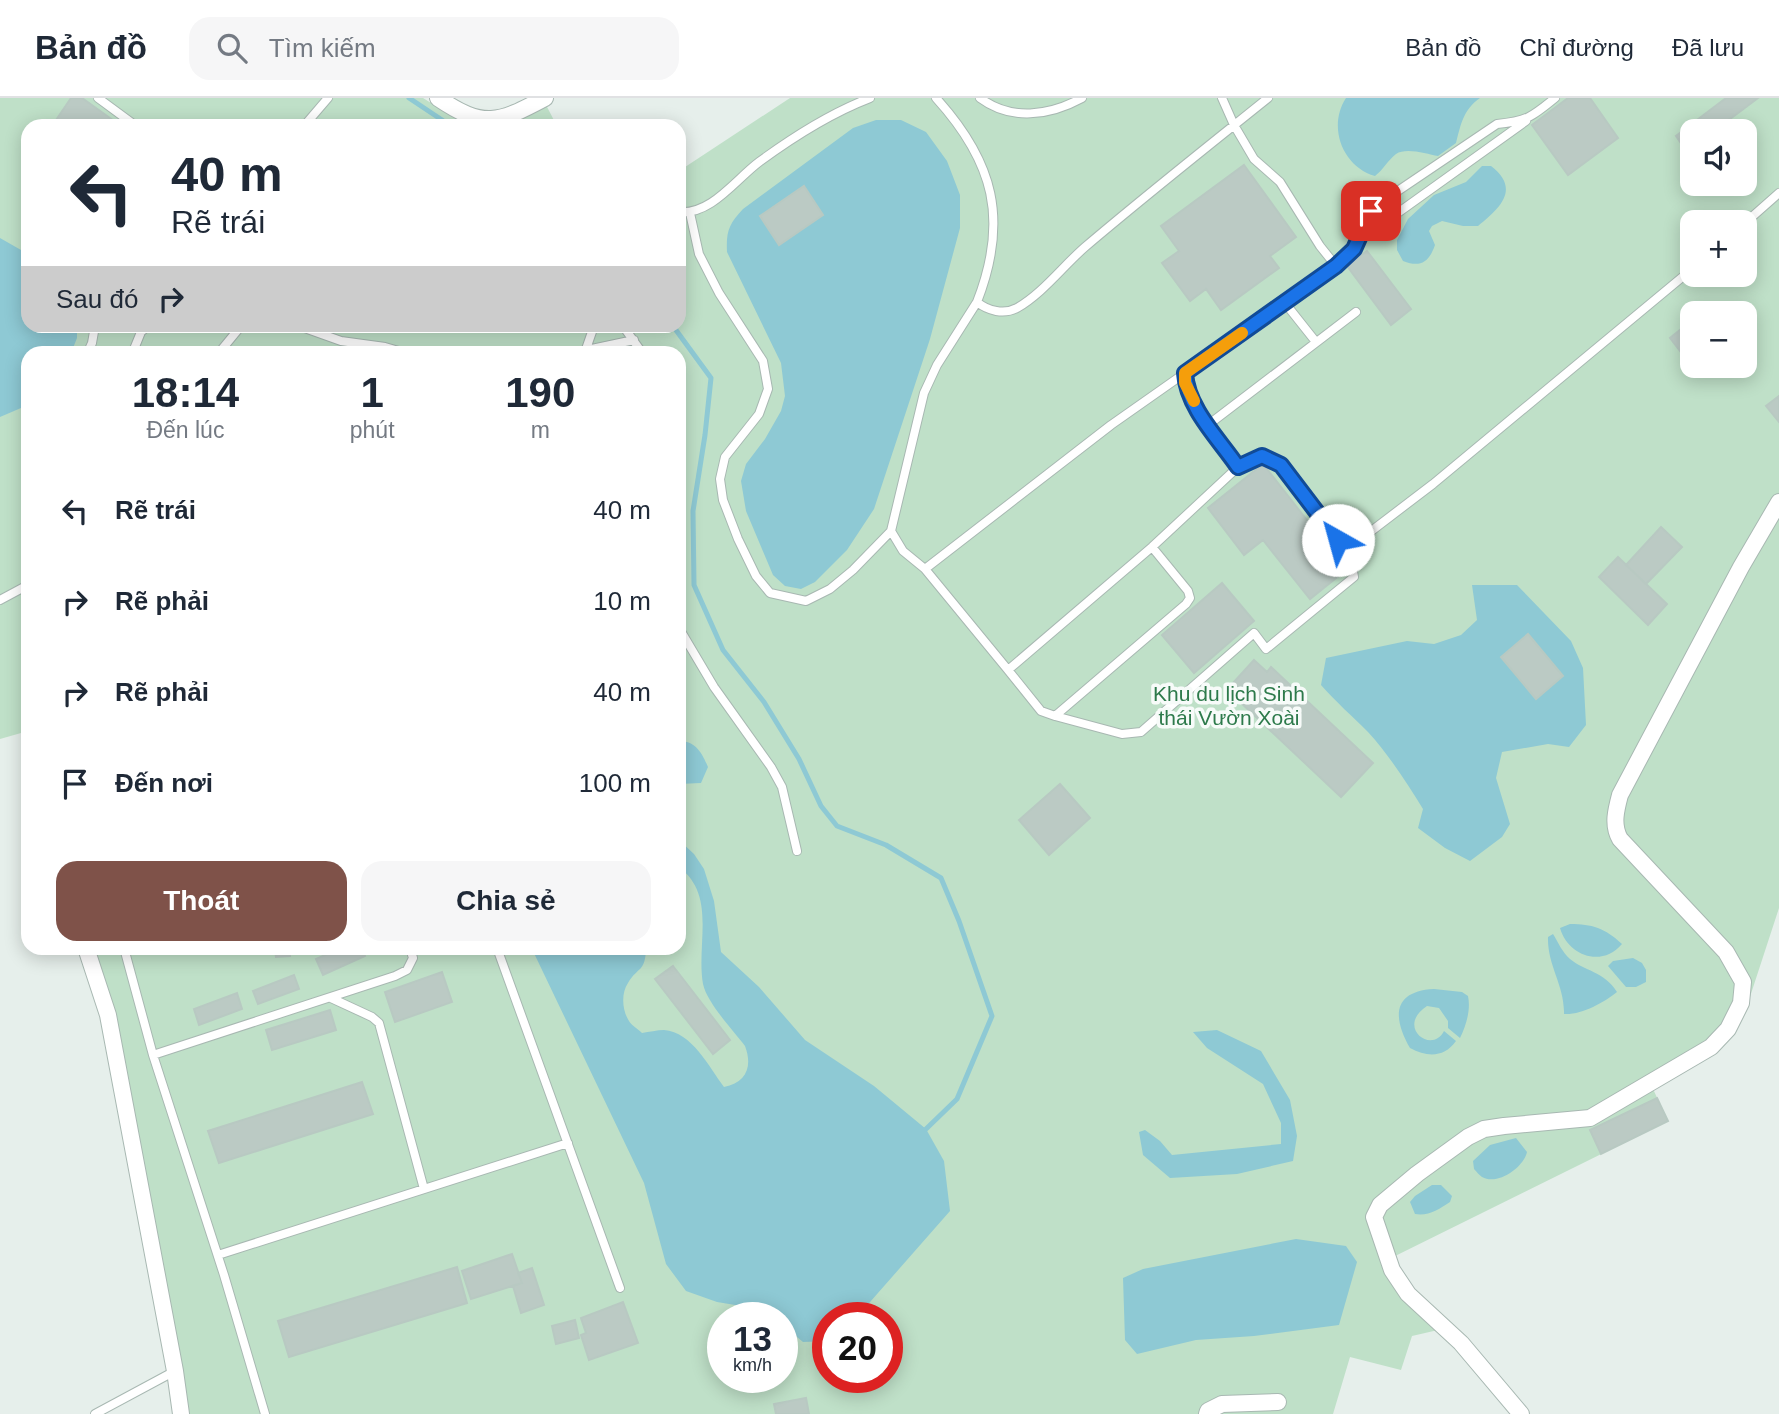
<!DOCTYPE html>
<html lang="vi">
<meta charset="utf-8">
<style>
body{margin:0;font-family:Arial,sans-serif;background:#f6f6f7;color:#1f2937;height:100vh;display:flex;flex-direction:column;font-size:26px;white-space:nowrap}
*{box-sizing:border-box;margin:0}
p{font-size:23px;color:#747a83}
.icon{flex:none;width:38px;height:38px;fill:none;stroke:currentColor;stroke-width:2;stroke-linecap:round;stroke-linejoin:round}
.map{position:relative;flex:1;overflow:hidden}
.drawer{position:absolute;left:21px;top:248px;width:665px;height:609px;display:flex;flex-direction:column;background:#fff;border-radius:21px;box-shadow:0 4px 18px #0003}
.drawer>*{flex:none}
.top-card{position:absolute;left:21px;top:21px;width:665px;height:214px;border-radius:21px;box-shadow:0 4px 18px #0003;background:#fff;color:#1f2937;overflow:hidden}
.controls{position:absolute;left:1680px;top:21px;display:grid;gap:14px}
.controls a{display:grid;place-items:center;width:77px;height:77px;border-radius:14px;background:#fff;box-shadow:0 4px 18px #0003;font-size:35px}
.speed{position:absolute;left:707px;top:1204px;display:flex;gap:14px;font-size:35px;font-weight:700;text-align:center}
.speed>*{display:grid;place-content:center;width:91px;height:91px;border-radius:50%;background:#fff;box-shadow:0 4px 18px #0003;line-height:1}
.speed small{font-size:18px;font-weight:400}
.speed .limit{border:10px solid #d22;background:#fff;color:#111}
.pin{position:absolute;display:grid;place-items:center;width:60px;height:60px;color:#fff;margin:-30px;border-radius:14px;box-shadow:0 4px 10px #0006}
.me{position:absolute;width:77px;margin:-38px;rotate:322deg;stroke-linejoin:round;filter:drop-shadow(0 0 5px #0008)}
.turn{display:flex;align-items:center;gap:24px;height:147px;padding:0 35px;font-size:32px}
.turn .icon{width:91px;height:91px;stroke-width:2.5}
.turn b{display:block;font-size:49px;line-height:60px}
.then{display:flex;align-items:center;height:66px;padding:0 35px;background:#0003;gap:14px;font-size:26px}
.eta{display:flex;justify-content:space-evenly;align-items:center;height:119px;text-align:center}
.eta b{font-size:42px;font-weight:700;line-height:49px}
.primary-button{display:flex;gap:14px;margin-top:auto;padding:14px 35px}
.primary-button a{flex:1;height:80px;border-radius:21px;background:#7f5249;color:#fff;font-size:28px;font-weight:700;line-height:80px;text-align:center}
.primary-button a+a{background:#f6f6f7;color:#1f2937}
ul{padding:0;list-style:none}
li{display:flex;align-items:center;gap:21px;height:91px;padding:0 35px}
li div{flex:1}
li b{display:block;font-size:26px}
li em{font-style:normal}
header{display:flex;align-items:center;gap:42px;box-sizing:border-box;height:98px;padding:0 35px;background:#fff;border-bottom:2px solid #e0e1e3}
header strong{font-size:33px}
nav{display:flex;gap:38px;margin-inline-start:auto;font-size:24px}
.search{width:490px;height:63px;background:#f6f6f7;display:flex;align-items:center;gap:18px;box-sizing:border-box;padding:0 24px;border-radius:21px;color:#747a83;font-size:26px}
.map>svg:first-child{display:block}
.green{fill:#bfe0c8;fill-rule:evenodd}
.water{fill:#8ec9d4}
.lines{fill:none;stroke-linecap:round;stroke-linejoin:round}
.stream{stroke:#8ec9d4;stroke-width:5}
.building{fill:#bbcac4;stroke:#b8c9c2;stroke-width:2}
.lane-casing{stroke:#a8b8b2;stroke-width:10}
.street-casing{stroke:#a8b8b2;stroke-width:18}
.lane{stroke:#fff;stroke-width:8}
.street{stroke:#fff;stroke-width:16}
.route-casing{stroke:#114b97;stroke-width:18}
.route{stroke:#1a73e8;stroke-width:12}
.slow{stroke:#f59e0b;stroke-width:12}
.labels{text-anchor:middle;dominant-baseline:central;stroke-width:7;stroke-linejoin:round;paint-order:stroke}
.park-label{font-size:21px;fill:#2d7a4b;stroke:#f7fbf9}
</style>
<header>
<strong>Bản đồ</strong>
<div class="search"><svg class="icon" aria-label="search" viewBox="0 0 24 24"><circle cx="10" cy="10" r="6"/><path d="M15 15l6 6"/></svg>Tìm kiếm</div>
<nav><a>Bản đồ</a><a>Chỉ đường</a><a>Đã lưu</a></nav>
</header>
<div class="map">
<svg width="1779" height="1316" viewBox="0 0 1779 1316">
<rect width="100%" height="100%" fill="#e6efeb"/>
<path class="green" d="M0,0h423l45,28h-440v200h651v-155l111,-73h989v810l-33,101 -93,80 15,32 -285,141 55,68 -26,6 -11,34 -51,-13 -17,57h-1146l-94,-465 586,-1v-594h-651v377l-28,8zM1692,33h53v53h-53zM1692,124h53v53h-53zM1692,215h53v53h-53zM723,1220h59v59h-59zM828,1220h59v59h-59z
M546,7l11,21h-80l21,-1z"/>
<path class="water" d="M1346,0h134c-17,12 -19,26 -24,45l-18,13c-11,-2 -32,-9 -42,-2 -8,6 -13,16 -21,22 -32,-9 -48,-49 -29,-78z
M876,22h25l25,12 21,29 13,34v33l-30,111 -56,170 -27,41 -32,32 -14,7 -16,-3 -12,-11 -27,-64 -5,-30 5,-17 19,-25 16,-28 4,-15 -4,-33 -54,-111c-1,-21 2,-28 16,-43l110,-81z
M1482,68h9c30,23 9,42 -13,60h-15l-21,-5 -10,5 -3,5 6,14c-6,17 -14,23 -32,16l-6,-11v-10l11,-21 26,-24 32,-13z
M0,140l28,16v72h49v12l-6,15 -43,1v51l-28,12z
M1472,487h45l54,56 12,27 3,57 -17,22 -21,-3 -46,8 -6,26 14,46 -8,13 -32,24 -25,-13 -27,-20 5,-19c-16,-26 -34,-54 -55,-77 -16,-16 -32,-30 -47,-47l5,-27 81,-17 27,3 27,-9 16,-15z
M679,643c17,0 23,12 29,26l-7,16 -22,1z
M679,742l15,14 10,15 10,32 7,51 38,35 46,53 69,46 52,43 18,32 6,50 -94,107h-28v23l-25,1 -21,-18v-6h-7l-9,-8 -49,-8 -31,-11 -20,-27 -22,-81 -112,-234h114c-1,24 -8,17 -18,34 -7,10 -6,27 1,38 2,4 9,8 13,12 7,-1 15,-3 22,-3 28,2 45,37 60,57 22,-4 29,-20 21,-41 -12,-16 -38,-43 -42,-62 -7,-41 14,-88 -24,-117z
M1570,826c22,0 35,4 52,20 -20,24 -54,12 -62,-16z
M1553,836c5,8 9,18 17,25 14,12 34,12 47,33 -14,11 -35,23 -53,22 1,-28 -17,-49 -16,-77z
M1633,860l9,5 4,7v12l-10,5h-10l-18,-21 5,-5z
M1434,891l28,3 6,4c3,14 -2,30 -8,42l-12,-10v-7l-9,-13 -12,-2c-32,21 5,49 17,25l12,10c-12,17 -29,16 -46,7 -18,-31 -17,-57 24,-59z
M1217,932l44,21 29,49 7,36 -4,25 -56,13 -67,4 -27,-23 -4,-23 6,-2 15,11 12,14 109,-11v-21l-18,-39 -56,-36 -14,-16z
M1516,1040l11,14c-3,15 -29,34 -45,25 -3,-2 -5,-5 -8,-8l-1,-8 17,-16z
M1432,1087h9l11,11 -2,6c-12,8 -21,14 -35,12l-5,-12 5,-6z
M1296,1141l50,7 11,16 -18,63 -85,11 -58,4 -59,14 -12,-14 -2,-62 20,-9z"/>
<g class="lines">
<path class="stream" d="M409,0l42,28
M673,228l38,52 -6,57 -12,76 1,74 29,65 41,52 35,57 22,47 16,20 49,19 55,33 18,43 33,95 -35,83 -31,30"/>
</g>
<path class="building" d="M71,0h11l39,28h-69z
M1568,0h22l28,40 -50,37 -36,-50z
M1726,0h32l-44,33h-22v17l-5,4 -11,-16z
M1244,67l52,72 -26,19 9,12 -58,42 -15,-21 -16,12 -28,-38 17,-12 -18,-25z
M804,88l19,29 -44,30 -19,-29z
M1367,153l44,58 -20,16 -44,-59z
M1685,228l7,9v21l-5,4 -17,-22z
M1779,298v26l-13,-16z
M1263,366l83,106 -36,29 -47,-59 -19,15 -36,-47z
M1661,429l21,20 -36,37 -20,-19z
M1618,459l49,47 -19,21 -49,-48z
M1222,485l32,38 -60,52 -32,-38z
M1528,536l35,42 -27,23 -35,-42z
M1254,562l13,12 4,-5 102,96 -32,34 -101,-95 6,-7 -13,-12z
M1060,686l30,34 -41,37 -30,-35z
M275,850h14l1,8 -14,1z
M341,850h21l3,8 -42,19 -7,-16z
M673,868l57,74 -17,14 -58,-75z
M442,874l10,30 -57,20 -10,-30z
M294,877l5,14 -41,15 -5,-13z
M237,895l5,16 -43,16 -5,-16z
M330,912l6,20 -64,20 -6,-20z
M362,984l11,32 -154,49 -11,-32z
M1657,1000l11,23 -67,33 -11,-24z
M512,1156l10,29 -51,16 -9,-28z
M457,1169l10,36 -178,54 -11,-36z
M532,1170l12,37 -23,8 -8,-27 9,-3 -4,-10z
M623,1204l15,41 -49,17 -8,-25 5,-2 -5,-15z
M575,1222l4,18 -23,6 -4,-18z
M806,1300l3,16h-33l-2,-10z"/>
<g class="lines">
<defs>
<path id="lane" d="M98,0l38,28
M936,0c58,64 73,122 41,204 11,9 27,13 40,6 26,-15 45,-41 68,-61 60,-51 122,-100 183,-149
M980,0c31,23 69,18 102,0
M1222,0l12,27 20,34 26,23 40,64 16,20 -151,107c2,35 33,66 53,94
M304,28l24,-28
M679,114c32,3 56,-32 80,-50 34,-25 72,-49 111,-64
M690,115l9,41 20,39 44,68 5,28 -9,25 -34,43 -5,22 3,21 15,39 18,37 14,17 36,8 24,-12 23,-19 38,-39
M1745,125l34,-30
M1360,142l166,-119
M1336,168l19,-17 16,-38 9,-8 117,-79c30,-3 35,-7 58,-26
M977,204l-40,63 -13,28 -33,138 12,20 22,18 83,101
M1285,205l31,39
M299,228l42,15 44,6 24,7
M623,228l20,28
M587,252l47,-10
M585,254l9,-26
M87,256l5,-11 3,-17
M132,256l9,-22 7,-6
M218,256l23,-28
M1208,327l148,-113
M1152,449l36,44 2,7 -4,6 -131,112 -14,-5 -33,-41 144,-123 86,-80 25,-11 18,9 57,75 10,5h5l80,-61 259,-215
M925,471l186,-144 74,-52
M0,502l28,-15
M679,530l35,59 57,80 11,20 15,64
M1055,618l67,18 19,-2 113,-99 12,16 88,-72 -6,-32
M124,850l29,107 71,220 41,139
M497,850l123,340
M331,900l41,19 7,6 45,166
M153,957l242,-79 12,-6 6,-12 -3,-10
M218,1157l350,-112
M95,1316l80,-43"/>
<path id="street" d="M438,0c46,31 60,25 107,0
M86,850l22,67 67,356 6,43
M1207,1316l1,-3 14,-7 56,-2
M1521,1316l-60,-71 -53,-49 -16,-24 -18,-53 6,-12 37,-31 51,-37 16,-8 20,-3 86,-8 121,-71 17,-18 13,-26 2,-21 -17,-30 -106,-113c-8,-14 -4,-29 0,-44l121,-228 38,-65"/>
</defs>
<use href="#lane" class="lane-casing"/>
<use href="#street" class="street-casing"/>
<use href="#lane" class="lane"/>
<use href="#street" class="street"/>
</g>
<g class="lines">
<defs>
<path id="route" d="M1338,442l-57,-75 -19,-9 -24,11c-19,-28 -51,-59 -53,-94l151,-107 18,-17 17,-38"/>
</defs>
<use href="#route" class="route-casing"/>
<use href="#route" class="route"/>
<path class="slow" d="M1194,303l-9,-18v-10l57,-40"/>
</g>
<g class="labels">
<g class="park-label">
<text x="1229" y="595">Khu du lịch Sinh<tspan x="1229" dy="24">thái Vườn Xoài</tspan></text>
</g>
</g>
</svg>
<div class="controls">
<a><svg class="icon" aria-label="sound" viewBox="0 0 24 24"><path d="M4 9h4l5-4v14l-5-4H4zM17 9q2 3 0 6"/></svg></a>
<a>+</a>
<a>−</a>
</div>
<div class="speed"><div>13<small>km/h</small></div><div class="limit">20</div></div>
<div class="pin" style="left:1371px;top:113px;background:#d93025"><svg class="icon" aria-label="arrive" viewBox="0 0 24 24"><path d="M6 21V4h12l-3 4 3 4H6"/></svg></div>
<svg class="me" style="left:1338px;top:442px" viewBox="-20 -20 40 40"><circle r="19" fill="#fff"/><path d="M0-13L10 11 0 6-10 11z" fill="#1a73e8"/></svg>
<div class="top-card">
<div class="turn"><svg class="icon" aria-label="left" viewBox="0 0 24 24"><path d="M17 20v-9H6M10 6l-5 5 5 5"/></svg><div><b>40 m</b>Rẽ trái</div></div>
<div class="then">Sau đó<svg class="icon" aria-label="right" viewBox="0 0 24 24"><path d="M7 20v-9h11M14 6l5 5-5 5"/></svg></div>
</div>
<section class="drawer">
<div class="eta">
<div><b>18:14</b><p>Đến lúc</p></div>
<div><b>1</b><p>phút</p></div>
<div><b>190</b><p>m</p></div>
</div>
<ul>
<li><svg class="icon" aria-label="left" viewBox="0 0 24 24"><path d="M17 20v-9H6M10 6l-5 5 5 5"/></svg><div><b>Rẽ trái</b></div><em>40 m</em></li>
<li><svg class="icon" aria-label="right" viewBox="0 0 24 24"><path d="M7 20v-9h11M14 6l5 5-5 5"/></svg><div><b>Rẽ phải</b></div><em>10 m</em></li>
<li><svg class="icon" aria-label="right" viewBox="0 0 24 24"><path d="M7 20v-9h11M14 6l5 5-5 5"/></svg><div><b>Rẽ phải</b></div><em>40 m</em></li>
<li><svg class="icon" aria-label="arrive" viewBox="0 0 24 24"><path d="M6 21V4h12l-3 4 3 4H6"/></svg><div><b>Đến nơi</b></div><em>100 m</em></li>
</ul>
<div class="primary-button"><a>Thoát</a><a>Chia sẻ</a></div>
</section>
</div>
